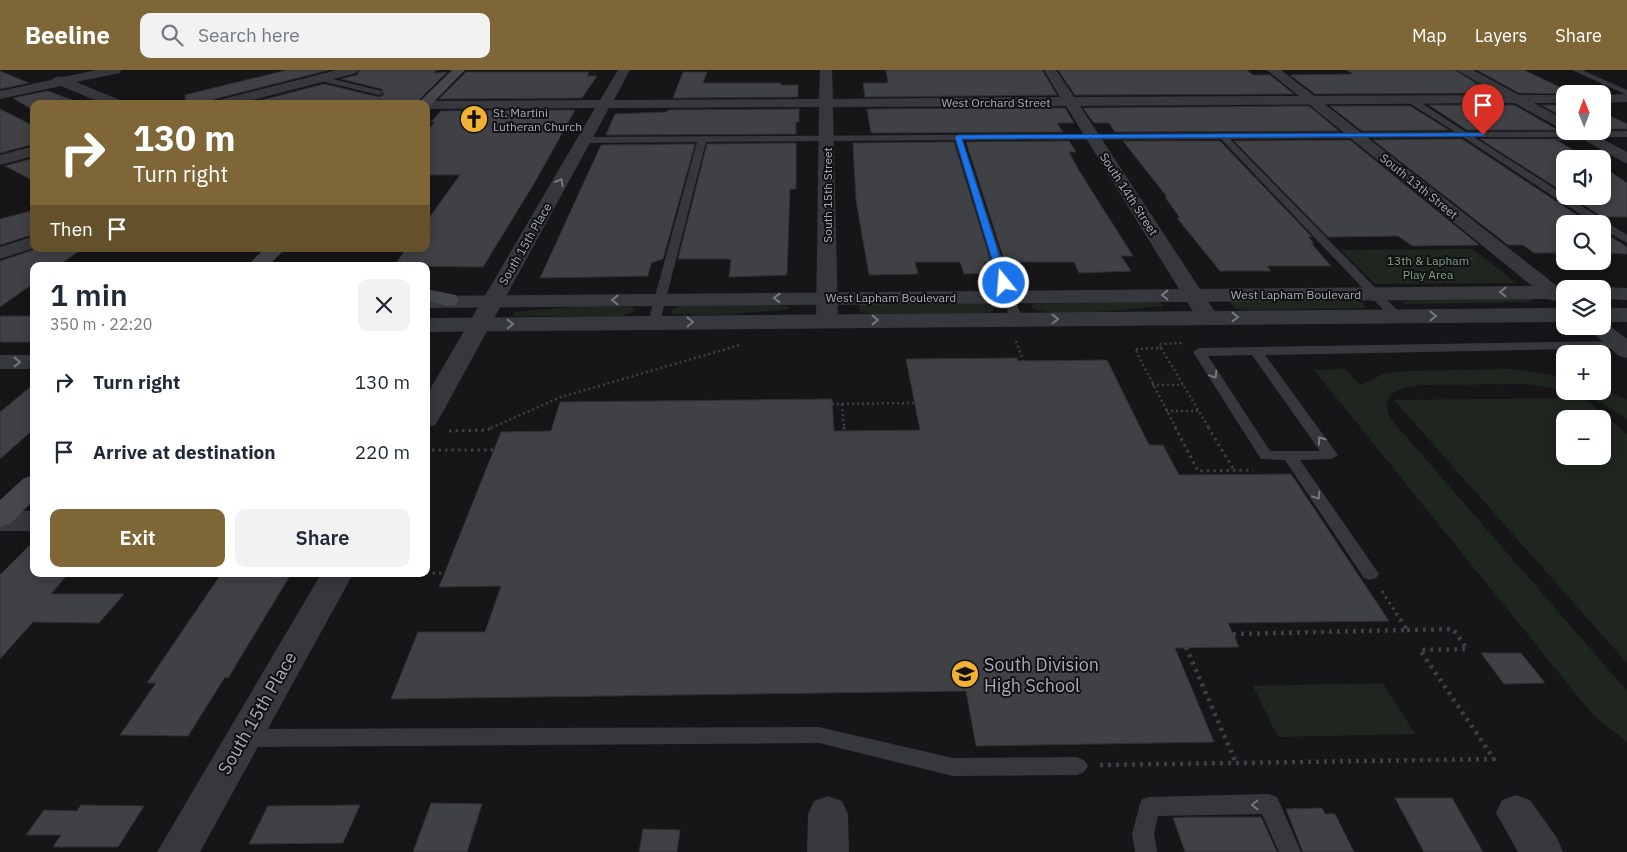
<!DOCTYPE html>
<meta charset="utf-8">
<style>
body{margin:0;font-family:"IBM Plex Sans",sans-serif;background:#f2f2f3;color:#1f2937;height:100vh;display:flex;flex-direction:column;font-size:19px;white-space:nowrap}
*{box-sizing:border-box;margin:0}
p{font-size:16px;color:#747a83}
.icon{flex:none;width:28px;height:28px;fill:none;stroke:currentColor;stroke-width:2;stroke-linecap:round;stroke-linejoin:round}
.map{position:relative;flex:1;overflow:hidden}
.side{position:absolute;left:30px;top:192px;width:400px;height:315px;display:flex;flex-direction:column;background:#fff;border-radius:10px;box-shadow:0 2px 12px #0003}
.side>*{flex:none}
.banner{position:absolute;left:30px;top:30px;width:400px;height:152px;border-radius:10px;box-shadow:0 2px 12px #0003;background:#7e6636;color:#fff;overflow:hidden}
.needle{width:32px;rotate:359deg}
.controls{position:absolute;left:1556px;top:15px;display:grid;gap:10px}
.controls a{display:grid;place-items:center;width:55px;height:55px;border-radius:10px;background:#fff;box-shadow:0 2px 12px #0003;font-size:25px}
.pin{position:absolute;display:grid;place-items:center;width:42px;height:42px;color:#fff;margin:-51px -21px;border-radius:50% 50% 50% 0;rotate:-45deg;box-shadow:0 0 5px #0007}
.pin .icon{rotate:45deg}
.me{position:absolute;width:55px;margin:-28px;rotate:343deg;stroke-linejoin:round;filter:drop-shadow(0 0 4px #0008)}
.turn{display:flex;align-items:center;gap:18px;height:105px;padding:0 20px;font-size:22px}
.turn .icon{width:65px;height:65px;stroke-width:2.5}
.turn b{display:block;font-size:35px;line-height:42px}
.then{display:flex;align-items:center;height:48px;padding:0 20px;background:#0003;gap:10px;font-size:19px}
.round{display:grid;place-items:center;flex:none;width:52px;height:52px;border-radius:10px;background:#f2f2f3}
.headline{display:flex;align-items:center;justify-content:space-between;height:85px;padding:0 20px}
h1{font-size:30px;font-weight:600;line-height:38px}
.button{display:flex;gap:10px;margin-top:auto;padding:10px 20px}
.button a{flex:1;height:58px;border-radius:10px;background:#7e6636;color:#fff;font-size:20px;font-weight:600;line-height:58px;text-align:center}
.button a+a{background:#f2f2f3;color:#1f2937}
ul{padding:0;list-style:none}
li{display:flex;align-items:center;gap:15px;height:70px;padding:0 20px}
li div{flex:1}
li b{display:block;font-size:19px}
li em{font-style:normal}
header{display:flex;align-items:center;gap:30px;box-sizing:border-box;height:70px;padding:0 25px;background:#7e6636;color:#fff}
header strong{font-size:24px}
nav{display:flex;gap:28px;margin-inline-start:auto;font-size:18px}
.search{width:350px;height:45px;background:#f2f2f3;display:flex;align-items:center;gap:12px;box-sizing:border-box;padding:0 18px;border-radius:10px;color:#747a83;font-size:19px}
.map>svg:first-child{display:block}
.green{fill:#1e261f;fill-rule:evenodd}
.building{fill:#404145;stroke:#303034}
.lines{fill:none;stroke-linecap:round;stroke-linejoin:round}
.path-far3{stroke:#3d3f44;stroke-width:2;stroke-dasharray:1 2;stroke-linecap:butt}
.path-far2{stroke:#3d3f44;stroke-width:2.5;stroke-dasharray:2 3;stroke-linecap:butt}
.path-far1{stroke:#3d3f44;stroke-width:3;stroke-dasharray:2.5 4;stroke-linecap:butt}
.path{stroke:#3d3f44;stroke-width:4.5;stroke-dasharray:3 5;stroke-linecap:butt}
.service{fill:#37383d;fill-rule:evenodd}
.minor{fill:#37383d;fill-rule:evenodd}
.tertiary{fill:#37383d;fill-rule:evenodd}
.secondary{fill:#45474d;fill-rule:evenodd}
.oneway{stroke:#757881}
.route{fill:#1a73e8;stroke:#114b97}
.labels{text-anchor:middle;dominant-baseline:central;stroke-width:4;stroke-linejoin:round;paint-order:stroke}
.far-street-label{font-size:12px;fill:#a8adb8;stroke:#111113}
.far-poi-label{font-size:12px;fill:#a8adb8;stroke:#111113;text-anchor:start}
.far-park-label{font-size:12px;fill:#7fa381;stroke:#111113}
.near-poi-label{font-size:18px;fill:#a8adb8;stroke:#111113;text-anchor:start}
.near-street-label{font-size:18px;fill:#a8adb8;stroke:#111113}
</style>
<header>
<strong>Beeline</strong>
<div class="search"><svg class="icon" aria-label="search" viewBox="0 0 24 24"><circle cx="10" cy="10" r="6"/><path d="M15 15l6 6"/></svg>Search here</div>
<nav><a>Map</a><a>Layers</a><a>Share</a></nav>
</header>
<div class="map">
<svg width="1627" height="782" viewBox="0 0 1627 782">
<rect width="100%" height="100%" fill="#161618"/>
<path class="green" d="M1473,179l43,34 -141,1 -34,-34z
M1528,228l4,4 -126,2 -8,-3z
M1349,229l14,4 2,5 -119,2 -11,-1 -6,-9z
M1145,231l15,1 3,4c-22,2 -119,14 -132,1l6,-5z
M982,232l12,5v3l-6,3 -112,1 -16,-2 -1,-8z
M681,235h94l14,1v3l-68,6 -48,-1 -3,-3z
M583,236l49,1 2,4 -11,5h-111l3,-4z
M1345,299l15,16 26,-12 21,-2 104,-2 54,8v13l-38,-6 -106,1c-20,3 -42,7 -31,33l237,273v51l-35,-28 -278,-344z
M1603,319l24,11v19l-33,-20 -24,-8h32z
M1584,328l43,36v229l-233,-263zM1565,349h37v37h-37z
M1383,613l32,51 -137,3 -25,-51z"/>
<path class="building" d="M287,0h42l-114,29 -4,5h-25l-1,-9z
M360,0h76l-2,3 13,-1 -32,32h-169l78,-20 55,13 5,-2 -2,-6 -41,-10 16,-4z
M886,0h156l15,25 -192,2 -2,-14h25z
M1058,0h189l6,5h17l24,19 -219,1z
M1347,0h108l37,23 -177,1 -25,-19 63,-1z
M1477,0h47l44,21h-6l5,3 -48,-1z
M0,1l29,12 -29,6z
M466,2h123l-2,4h10l-15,22 -143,1z
M683,2h24l-4,11h77l2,2h16v12l-125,1z
M48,21l24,9 -16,4h-22v5h-3l-18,-11z
M1429,35h85l44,25h-91z
M1541,35h24v13z
M1309,36l30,25 -224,1 -6,-9h-15l-11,-15z
M1330,36h80l39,24 -87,1z
M1065,38l9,15h-17l6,9 -192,1 -4,-24z
M0,39l34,17v18l-34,9z
M799,39v13h-3v12l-190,1 9,-21 52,-2 1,-2z
M575,40l-40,72 -52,85 -89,-1 12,-17h20v-27l34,-47h-34v-43l9,-10h-4l10,-11z
M1602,42l25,12v5h-25z
M1462,69l118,78 11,7h-26v29h-31l-11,-8h-15l-135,-105z
M1480,69h98l3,1h-25l33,19h-24v34z
M1350,70l129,105 -67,1 -14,-10 -70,1 -94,-96z
M1069,71l7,11h-7l9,17 55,87h-12l10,15 -52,2 -5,-11h-69l-39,-120z
M1123,71h97l92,96h-4l6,6h-3l20,23h-64l4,5h-51l-43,-53h3l-15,-21h2z
M954,72l37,120h-7l4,11 -24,1 -4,-12h-45l3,12 -49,1 -13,-75 -3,-57z
M796,73v46h-6l-3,86 -58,2 2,-17 -4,-1h-49l29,-115z
M695,74l-32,115 -12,4 -3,13 -108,2 61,-133z
M34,88v23l-29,-15z
M1602,96l25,17v34h-25l-32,-21h32z
M34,140v24l-34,11v-26z
M1602,161l25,16v7l-25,-1z
M36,179h46l-24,17h-24v17l-34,24v-46z
M0,246h34v26h-34z
M1017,288l1,3 89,-1 42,85h14l16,30 112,-1 98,147 -161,2 11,24 -64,1 39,94 -238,4 -10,-55 -575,8 27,-67h67l16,-46 -62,1 62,-155 50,-1 9,-29 272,-3 2,32 86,-1 -14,-71z
M34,314v45l-34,30v-47z
M34,471v33h34l-17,20h73l-25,29 -66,-1 -33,37v-84z
M221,504h70l-63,104 -3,-1 -37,59 -68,-1 36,-52h-9z
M1481,583h40l24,30 -41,1z
M1395,728h57l31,54h-59z
M431,733l51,1 -15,48h-54z
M81,735l63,1 -26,41h-65l8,-12h-35l18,-25 33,1z
M360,735l-17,38 -94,1 19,-38z
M1322,738l3,6h10l19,38h-51l-17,-43z
M1189,747h72l16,35h-92l-12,-34z
M643,759l37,1 -3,22h-38z"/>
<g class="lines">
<path class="path-far3" d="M1389,201l21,-10 65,-2"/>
<path class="path-far2" d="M1016,271l7,20
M1161,278l48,80
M1152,315h31
M832,334l83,-1
M842,334l2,24
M1166,341h32
M491,358l70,-31 179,-52
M1176,358l-41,-79 26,-1 -2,-4 24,-1"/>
<path class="path-far1" d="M844,357v4
M1175,357l23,44 55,-1
M1208,357l26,43
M449,361l38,-1 7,-3
M432,380h62
M426,503h18
M1382,521l16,25"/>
<path class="path" d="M1407,560l46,-1 14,20
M1233,564l174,-4 -10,-16
M1186,577l50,116
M1100,695l394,-6 -74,-109 48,-1"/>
<path class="service" d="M1572,0h10l45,20v5z
M320,6l62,15 1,2 -4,2 -62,-15z
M1406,27h6l54,35 161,-1v6h-153l153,98v8l-25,-14v-5h-7l-132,-87 -233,2 170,174 2,3 -2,3h-8l-171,-180 -258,1 59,179 -6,4 -6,-4 -55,-179 -249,2 -46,180 -6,4 -6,-4 49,-180 -114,1 -4,-3 4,-3 872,-5 -49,-31z
M1619,271l6,4 -2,3 -358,7 73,100 -7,4 -31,1 79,114 -3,4 -6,2 -6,-2 -79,-118 -24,-1 -68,-107 6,-4zM1252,285l68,96h-50l-62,-95z
M819,657l134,31 124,-1 7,3 4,6 -4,6 -7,3 -124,1 -134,-33 -576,4 -7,-3 -3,-6 3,-6 7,-3z
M1269,724l8,3 24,55h-22l-17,-38 -104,2 -4,18 3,18h-22l-3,-18 9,-34 8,-3z"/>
<path class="minor" d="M97,0h24l-1,3 -44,9 46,19 2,3h-20l-43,-18 -61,13v-8l51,-11 7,-4 5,1z
M618,0h12l-16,30 205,-1 1,-29h12l1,29 227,-2 -16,-27h12l18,27 425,-2 -42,-25h16l46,25h46v8h-31l31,17v11l-51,-28 -434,3 139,212 -3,5 -8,2 -8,-2 -3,-5 -131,-212 -233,1 5,213 -3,5 -8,2 -8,-2 -3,-5 3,-213 -210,1 -170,311 -4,6 -9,2v-31l169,-288 -169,1v-5h-6l6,-3 174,-1z
M1627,24v8l-25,1v-8z
M1568,61h19l40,21v12z
M34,166v12l-34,11v-12z
M0,285h34v14h-34z
M0,441h34v20h-34z
M321,504h32l-153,278h-43z
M1516,725l14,5 27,38 6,14h-45l-22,-39 6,-13z
M828,726l14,5 6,13 1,38h-42l1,-38 6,-13z"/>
<path class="tertiary" d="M337,0h21l-1,3 -119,31h-25l2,-3z
M1267,0h14l276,216 16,3h-8v9l-9,3 -9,-2 -1121,9v-12l1106,-10z
M34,76v10l-34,9v-10z
M1602,217l25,1v12l-25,-1v-10h-8z
M1565,238v14l-1139,10v-14z
M1602,238h25v14h-23l23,17v19l-8,-2 -34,-30h17z"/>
<path class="secondary" d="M452,0h13l-36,37 -3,1v-4h-9z
M264,179h21l-17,17h-21z
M426,219l30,6 3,5 -3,5 -8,1 -22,-5z
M34,405v25l-24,24 -10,3v-27l24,-22z"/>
</g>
<defs><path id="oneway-chevron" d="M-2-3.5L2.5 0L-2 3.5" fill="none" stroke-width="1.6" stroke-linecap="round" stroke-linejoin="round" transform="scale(1.25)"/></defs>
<g class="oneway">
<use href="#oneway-chevron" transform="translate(560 112) rotate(-60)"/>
<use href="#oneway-chevron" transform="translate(1503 222) rotate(180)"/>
<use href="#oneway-chevron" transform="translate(1165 225) rotate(180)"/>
<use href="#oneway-chevron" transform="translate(777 228) rotate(180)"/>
<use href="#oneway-chevron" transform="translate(615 230) rotate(180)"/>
<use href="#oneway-chevron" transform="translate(1433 246)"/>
<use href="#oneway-chevron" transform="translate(1235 247)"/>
<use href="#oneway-chevron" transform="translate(1055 249)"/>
<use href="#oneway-chevron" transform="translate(875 250)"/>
<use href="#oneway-chevron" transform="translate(690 252) rotate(-1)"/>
<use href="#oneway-chevron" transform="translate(510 254) rotate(-1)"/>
<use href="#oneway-chevron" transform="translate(17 292)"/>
<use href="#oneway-chevron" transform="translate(1214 305) rotate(57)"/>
<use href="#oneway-chevron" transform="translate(1321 370) rotate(-126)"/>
<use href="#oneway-chevron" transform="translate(1317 426) rotate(56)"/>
<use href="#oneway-chevron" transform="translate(1255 735) rotate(179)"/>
</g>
<path class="route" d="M1483,63l2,3 -523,3 46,144 -4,3 -5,-3 -44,-146 3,-2z"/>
<defs>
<symbol id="church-disc" viewBox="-11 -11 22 22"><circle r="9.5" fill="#f2b134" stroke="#111113"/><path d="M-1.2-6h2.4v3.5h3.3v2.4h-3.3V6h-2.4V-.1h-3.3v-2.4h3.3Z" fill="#111"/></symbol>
<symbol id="school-disc" viewBox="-11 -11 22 22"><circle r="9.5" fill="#f2b134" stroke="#111113"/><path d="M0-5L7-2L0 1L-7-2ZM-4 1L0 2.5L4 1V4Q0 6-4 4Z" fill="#111"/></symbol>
</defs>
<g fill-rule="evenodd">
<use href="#church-disc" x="458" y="33" width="32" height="32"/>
<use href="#school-disc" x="949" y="588" width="32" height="32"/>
</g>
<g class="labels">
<g class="far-street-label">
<text x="996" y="32">West Orchard Street</text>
<text transform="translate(1419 116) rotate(39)">South 13th Street</text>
<text transform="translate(1129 124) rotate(57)">South 14th Street</text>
<text transform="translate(827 125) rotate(-90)">South 15th Street</text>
<text transform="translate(525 174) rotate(-60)">South 15th Place</text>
<text x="1296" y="224">West Lapham Boulevard</text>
<text x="891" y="227">West Lapham Boulevard</text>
</g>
<g class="far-poi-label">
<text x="493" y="42">St. Martini<tspan x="493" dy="14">Lutheran Church</tspan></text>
</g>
<g class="far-park-label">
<text x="1428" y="190">13th &amp; Lapham<tspan x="1428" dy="14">Play Area</tspan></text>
</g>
<g class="near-poi-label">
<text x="984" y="594">South Division<tspan x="984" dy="21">High School</tspan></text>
</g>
<g class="near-street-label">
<text transform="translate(257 643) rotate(-60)">South 15th Place</text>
</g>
</g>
</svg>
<div class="controls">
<a><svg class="needle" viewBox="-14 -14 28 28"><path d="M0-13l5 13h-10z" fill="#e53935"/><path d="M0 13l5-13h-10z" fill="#747a83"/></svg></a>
<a><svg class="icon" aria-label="sound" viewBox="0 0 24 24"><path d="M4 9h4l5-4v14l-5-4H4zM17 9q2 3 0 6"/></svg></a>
<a><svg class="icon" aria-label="search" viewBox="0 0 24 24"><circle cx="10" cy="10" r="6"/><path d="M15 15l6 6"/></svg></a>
<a><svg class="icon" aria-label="layers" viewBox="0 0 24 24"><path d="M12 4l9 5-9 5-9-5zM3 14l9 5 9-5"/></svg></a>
<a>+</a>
<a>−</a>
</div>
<div class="pin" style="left:1483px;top:65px;background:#d93025"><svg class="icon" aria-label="arrive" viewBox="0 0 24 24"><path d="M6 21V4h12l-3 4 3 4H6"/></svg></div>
<svg class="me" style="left:1004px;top:213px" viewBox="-20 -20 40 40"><circle r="17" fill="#1a73e8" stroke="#fff" stroke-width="3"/><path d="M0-11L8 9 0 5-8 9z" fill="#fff"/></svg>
<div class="banner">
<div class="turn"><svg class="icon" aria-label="right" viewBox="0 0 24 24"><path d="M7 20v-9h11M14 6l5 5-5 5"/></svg><div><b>130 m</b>Turn right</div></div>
<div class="then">Then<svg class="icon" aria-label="arrive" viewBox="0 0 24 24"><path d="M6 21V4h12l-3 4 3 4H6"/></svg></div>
</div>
<section class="side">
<div class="headline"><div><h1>1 min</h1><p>350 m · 22:20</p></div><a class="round"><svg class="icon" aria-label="close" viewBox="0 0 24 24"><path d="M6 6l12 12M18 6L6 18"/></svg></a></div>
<ul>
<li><svg class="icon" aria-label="right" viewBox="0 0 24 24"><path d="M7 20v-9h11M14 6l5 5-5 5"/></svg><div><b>Turn right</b></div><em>130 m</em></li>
<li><svg class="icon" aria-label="arrive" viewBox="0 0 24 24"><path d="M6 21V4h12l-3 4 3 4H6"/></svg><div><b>Arrive at destination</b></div><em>220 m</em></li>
</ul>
<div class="button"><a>Exit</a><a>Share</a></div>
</section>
</div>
